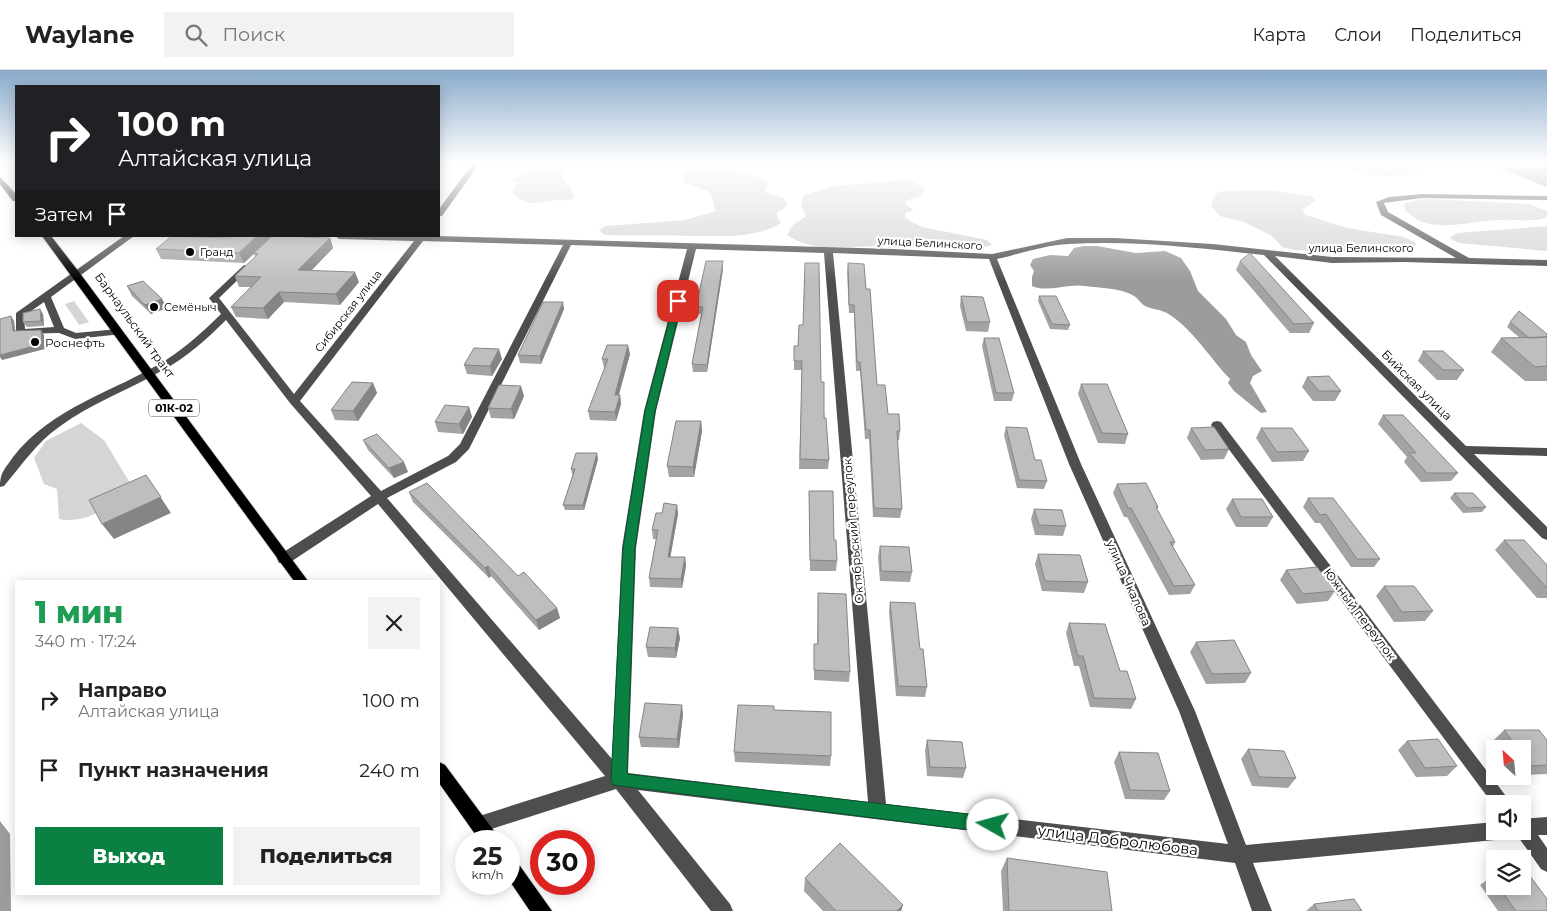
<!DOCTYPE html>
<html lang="ru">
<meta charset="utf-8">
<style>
body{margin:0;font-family:Montserrat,sans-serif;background:#f2f2f2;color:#222;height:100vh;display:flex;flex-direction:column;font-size:19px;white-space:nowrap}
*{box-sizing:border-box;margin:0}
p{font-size:16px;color:#767676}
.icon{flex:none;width:28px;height:28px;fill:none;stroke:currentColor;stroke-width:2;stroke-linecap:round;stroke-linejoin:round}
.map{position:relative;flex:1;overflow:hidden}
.details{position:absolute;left:15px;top:510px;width:425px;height:315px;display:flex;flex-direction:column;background:#fff;border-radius:0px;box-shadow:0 2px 12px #0003}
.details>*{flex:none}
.hud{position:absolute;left:15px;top:15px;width:425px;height:152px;border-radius:0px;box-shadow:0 2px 12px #0003;background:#202124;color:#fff;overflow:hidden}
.needle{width:32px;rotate:334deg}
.buttons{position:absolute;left:1486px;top:670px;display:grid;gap:10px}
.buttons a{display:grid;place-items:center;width:45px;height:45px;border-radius:0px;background:#fff;box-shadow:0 2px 12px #0003;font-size:25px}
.speed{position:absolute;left:455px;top:760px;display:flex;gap:10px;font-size:25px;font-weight:700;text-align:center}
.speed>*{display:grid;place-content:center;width:65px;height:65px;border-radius:50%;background:#fff;box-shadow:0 2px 12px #0003;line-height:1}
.speed small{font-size:12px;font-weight:400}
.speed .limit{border:8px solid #d22;background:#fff;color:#111}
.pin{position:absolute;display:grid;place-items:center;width:42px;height:42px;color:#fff;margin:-21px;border-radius:10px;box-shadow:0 2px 8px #0006}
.me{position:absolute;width:55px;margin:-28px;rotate:277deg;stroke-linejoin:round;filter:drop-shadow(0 0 4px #0008)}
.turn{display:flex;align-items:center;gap:18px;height:105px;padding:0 20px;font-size:22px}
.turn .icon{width:65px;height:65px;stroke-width:2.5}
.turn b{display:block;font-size:35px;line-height:42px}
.then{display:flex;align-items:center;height:48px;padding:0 20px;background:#0003;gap:10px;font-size:19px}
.round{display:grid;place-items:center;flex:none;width:52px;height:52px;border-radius:0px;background:#f2f2f2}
.head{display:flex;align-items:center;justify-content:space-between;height:85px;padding:0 20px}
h1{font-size:30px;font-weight:800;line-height:38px;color:#1e9e55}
.primary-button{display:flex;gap:10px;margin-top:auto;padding:10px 20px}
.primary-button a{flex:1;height:58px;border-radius:0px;background:#0b8043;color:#fff;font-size:20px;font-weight:800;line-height:58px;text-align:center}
.primary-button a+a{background:#f2f2f2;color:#222}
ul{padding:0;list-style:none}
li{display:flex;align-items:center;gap:15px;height:70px;padding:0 20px}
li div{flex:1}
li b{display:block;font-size:19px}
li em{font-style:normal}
header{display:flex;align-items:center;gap:30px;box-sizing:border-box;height:70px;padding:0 25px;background:#fff;border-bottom:1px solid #e0e0e0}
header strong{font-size:24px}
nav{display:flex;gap:28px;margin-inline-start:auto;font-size:18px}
.search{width:350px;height:45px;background:#f2f2f2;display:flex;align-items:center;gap:12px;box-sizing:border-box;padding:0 18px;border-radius:0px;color:#767676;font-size:19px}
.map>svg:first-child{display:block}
.green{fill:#d5d5d5}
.water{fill:#9c9c9c}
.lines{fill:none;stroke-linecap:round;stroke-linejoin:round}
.major-casing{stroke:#dbdbdb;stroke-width:2}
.minor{fill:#4e4e4e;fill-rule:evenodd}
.major{fill:#000;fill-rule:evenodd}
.wall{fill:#a3a3a3}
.shaded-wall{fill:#858585}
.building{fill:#bebebe;stroke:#858585}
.route{fill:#0b8043;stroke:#07532c}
.poi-dot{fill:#000;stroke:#fff;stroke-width:2}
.labels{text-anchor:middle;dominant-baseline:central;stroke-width:4.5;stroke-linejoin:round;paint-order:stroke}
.far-street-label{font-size:11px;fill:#000;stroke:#fff}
.far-poi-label{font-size:11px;fill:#000;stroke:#fff;text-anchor:start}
.shield{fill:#fff;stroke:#4c4c4c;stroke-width:1}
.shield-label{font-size:11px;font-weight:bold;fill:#000}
.street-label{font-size:12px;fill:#000;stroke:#fff}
.poi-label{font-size:12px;fill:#000;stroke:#fff;text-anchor:start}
.near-street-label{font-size:15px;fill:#000;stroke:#fff}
</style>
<header>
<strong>Waylane</strong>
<div class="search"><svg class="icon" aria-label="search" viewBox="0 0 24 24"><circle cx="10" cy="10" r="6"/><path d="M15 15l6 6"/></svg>Поиск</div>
<nav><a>Карта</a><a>Слои</a><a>Поделиться</a></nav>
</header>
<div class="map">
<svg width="1547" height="841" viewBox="0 0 1547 841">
<rect width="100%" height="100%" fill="#fff"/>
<path class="green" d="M539,93h33l-10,14 13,18 -2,4c-6,2 -11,1 -16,1 -21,2 -27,9 -45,-8l5,-7 -5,-6 25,-11z
M1347,93h65l5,4v5c-14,6 -64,7 -70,-9z
M721,94l47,18 -3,10 18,6 5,5 -3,5 -8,4v5l4,6c-24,15 -56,13 -83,13 -31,-1 -62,0 -93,-1l-6,-5 7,-4 79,-6 31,-9 -6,-19 -25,-9 -3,-9c9,-9 26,-8 39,-10z
M907,110l16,6 1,5 -4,5 -15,5 2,5 7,4 -9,3v5l17,9 65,13 5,5c-30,9 -60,2 -91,1 -25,-1 -49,2 -73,1 -15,0 -29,-4 -41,-12l6,-10 13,-9 -5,-11 3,-10 31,-9z
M1267,120l45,6 4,4 -14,10 4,5 41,13 57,9 12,6 -1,4 -17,5 -25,1 -78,-3 -13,-3 -10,-11 -28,-14 -24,-6 -9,-10 4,-12 8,-3z
M1425,129l104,5 18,7v6c-14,6 -35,2 -50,3 -30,1 -71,17 -93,-12l1,-5z
M1547,156v25l-88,-8 -10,-5 8,-5z
M74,231l15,21 -10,3 -14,-21z
M81,353l23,17 26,43 -1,12c-23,13 -43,29 -70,24l-2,-30 -13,-5 -10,-26 12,-17z"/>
<path class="water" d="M1488,93h59v24l-3,-1z
M1084,176h13l39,7 29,-2 16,7 9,13 8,20 28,28 10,16 10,7 5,13 11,16 -9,5 -3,7 17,29 -6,1 -27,-22 -6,-8 2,-4c-20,-21 -36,-48 -60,-64 -8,-6 -17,-5 -25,-9 -5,-3 -7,-8 -11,-10 -13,-8 -34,-8 -49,-10 -17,-3 -37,7 -53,0v-9l2,-6 -4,-6 3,-6 17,-4 18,1 6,-8z
M0,751l10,13 1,77h-11z"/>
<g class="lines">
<defs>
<path id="major" d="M0,107l16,17v7h-3l-13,-17z
M42,166h9l28,36 229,309h-14z
M439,692l6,3 52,70 3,6h-20l-41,-58z
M509,786l6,3 37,52h-22l-21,-31z"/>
</defs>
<use href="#major" class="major-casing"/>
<path class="minor" d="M473,93h7l-38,53h-3v-7z
M1422,124l125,2v4l-125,-2 -38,5 4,9 81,46 78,2v6l-143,-4 -72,1 -57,-7 191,190 81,2v8l-73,-2 73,73v13l-5,-2 -278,-283c-63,-7 -132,-15 -195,-11 -24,1 -49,10 -72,15l84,205 114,247 51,134 249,-23v9h9l-3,6 -6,3 -242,23 19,48h-20l-17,-48 -597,-73 92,114 3,7h-22l-95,-122 -137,44 -6,-3 -3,-6 3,-6 132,-42 -227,-272 -89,59h-10l-2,-4 2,-4 92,-59 -81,-93 -64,-83c-19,19 -39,37 -63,50 -34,20 -72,33 -104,57 -23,16 -37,38 -55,59l-4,1c0,-15 5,-18 13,-30 39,-50 101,-65 153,-97 20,-13 38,-29 55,-46l-12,-16 35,-33 7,2 -32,31 75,96 120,-153 -75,-2 -4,-3h102l457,13 98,5 75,-16h48l98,6 119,13 124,1 -75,-43 -5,-13 13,-5zM423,171l140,4 -103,199 -12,12 -67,35 -81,-90zM571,175l116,4 -43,162 -22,137 -10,211 -225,-261 69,-36 13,-13zM696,179l128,4 44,549 -240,-29 8,-225 20,-137zM833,183l156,6 80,205 110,247 49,133 -342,-40z
M124,166h10l-83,61 13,31 12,5 42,-4 4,1v4l-47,5 -16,-6 -43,1v-21zM44,232l10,25 -29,2 -1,-13z
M1217,351l4,1 291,382h-17v3l-282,-379 -2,-3 2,-3z
M1547,747v18h-9l9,13v24l-6,-3 -27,-38h8v-12z"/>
<use href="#major" class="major"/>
</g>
<path class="wall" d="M230,168h100l3,10 -21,22 47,12 -19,23 -56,-3 -16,17 -32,-2 -5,-10 20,-20h-12l-4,-11 20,-19 -1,-3 -10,9 -83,-4 -5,-10z
M1240,191l74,62 -5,10h-19l-54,-63z
M848,193l18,26 11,96 11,29 12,17 -1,9h-2l5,69 -2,9 -27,-1 -4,-78h-4l-5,-68h-4l-2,-58h-5l-2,-41z
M723,199l-16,103h-14l-1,-8 9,-50h-4l-1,-7z
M127,216l35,13 5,9 -16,6 -19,-18z
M961,226l29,26 -2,10 -22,-1 -6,-25z
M1039,226l31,29 -2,5 -18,-1 -12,-28z
M564,239l-23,55 -21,-1 -2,-8z
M43,244l1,12 -17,1 -4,-5z
M1510,252l37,12v47h-22l-34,-29 10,-14h19l-13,-11z
M803,255l18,57 8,78 -1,9h-29l3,-99h-8v-9z
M984,268l30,55 -2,8h-18l-12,-55z
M1423,281l41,19 -7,10h-20l-19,-19z
M630,284l-11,41h1l1,9 -5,17 -26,-1 -2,-9 17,-43h-1l-2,-9z
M502,289l-10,17 -25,-2 -3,-9z
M1307,307l34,14 -6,10h-22l-11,-14z
M373,313l4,10 -19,28 -23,-1 -4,-10z
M1081,314l47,50 -3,10 -27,-1 -20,-49z
M524,326l-10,23 -23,-1 -3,-10z
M469,337l3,10 -9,17 -25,-2 -3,-10z
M1383,345l75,58 -7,8 -30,1 -17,-20 3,-5 -29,-33z
M701,351l1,10 -8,46h-25l-2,-11z
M1006,357l29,33 12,21 -3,8 -27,-1 -13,-53z
M1191,358l38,21 -5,10 -23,1 -14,-22z
M1261,358l48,23 -6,10 -31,1 -16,-24z
M363,370l45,32 -14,6 -26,-28z
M598,389l-14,51h-19l-2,-5 10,-31h-1l-1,-5z
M1117,414l41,23 -1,3 18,32 -2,5 22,38 -5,9 -21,1 -42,-78h-3l-11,-24z
M809,421l25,49 3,21 -1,10h-26z
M409,422l109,84 39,32 3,10 -21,12 -48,-54 -2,2 -76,-76z
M1454,423l32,14 -4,5 -19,1 -13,-15z
M1308,428l72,61 -6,8h-23l-31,-44h-5l-12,-16z
M1232,429l41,18 -6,10h-31l-10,-18z
M677,435l1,9 -8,43h15l1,9 -4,22 -32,-1 -1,-9 7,-39h-3l-1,-9 10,-17z
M1034,439l32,17 -3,10 -28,-1 -4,-16z
M1504,470l43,25v33h-10l-42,-48z
M880,476l32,26 -2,10 -30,-1 -2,-24z
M1038,484l50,28 -4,11 -42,-2 -7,-27z
M1286,500l49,21 -7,10 -31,3 -17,-24z
M1384,516l49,25 -8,10 -31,1 -18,-26z
M818,523l32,79 -1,10 -35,-2v-36h3z
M890,532l30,47 7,38 -2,10 -29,-1 -7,-84z
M1069,553l51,48 16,28 -5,10 -41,-2 -11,-41h-5l-8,-33z
M680,568l-4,20 -28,-1 -2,-10z
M1196,572l55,31 -6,10 -39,1 -16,-32z
M774,640l57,46 -1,10 -95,-4 -1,-10z
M683,644l-4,34 -38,-1 -2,-10z
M1504,660l43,10v34l-25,1v-26h-22l-6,-9z
M927,670l39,28 -3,10 -36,-2 -2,-26z
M1407,671l50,25 -10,10 -31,1 -18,-27z
M1248,679l48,29 -8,10 -36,-2 -11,-27z
M1119,682l51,39 -6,9 -39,-1 -11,-37z
M1007,788l105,53h-109l-2,-40z
M1495,806v10h27l25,25h-49l-18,-26 11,-8z
M805,808l96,33h-78l-19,-20z
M1314,834l48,7h-56z"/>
<path class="shaded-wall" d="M257,166h15l-28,27 -5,-10z
M303,166h13l-10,11 -4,-10z
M330,168l3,10 -31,32 -4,-10z
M723,191v8l-16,103v-7z
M355,202l4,10 -19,23 -4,-11z
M279,222l5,10 -16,17 -5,-11z
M162,229l5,9 -16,6 -6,-9z
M563,232l1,7 -23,55 -1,-8z
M40,239l3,5 1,12 -3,-5z
M11,246l3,5 2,15 -3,-5z
M41,260l3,5 1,14 -43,11 -2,-3v-2z
M628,275l2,9 -14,50 -1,-9z
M499,279l3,10 -10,17 -2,-10z
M373,313l4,10 -19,28 -5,-10z
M521,316l3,10 -10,23 -3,-10z
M620,325l1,9 -5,17 -1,-9z
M469,337l3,10 -9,17 -4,-10z
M701,351l1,10 -8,46 -1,-10z
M597,383l1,6 -14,51 -1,-5z
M404,392l4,10 -14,6 -5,-10z
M146,405l25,38 -57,26 -12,-15z
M677,435l1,9 -9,51 -1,-8z
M685,487l1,9 -4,22 -1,-9z
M488,496l3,10 -2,2 -4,-10z
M557,538l3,10 -21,12 -3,-10z
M678,558l2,10 -4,20 -1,-10z
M682,635l1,9 -4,34 -2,-9z
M903,835l-2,6h-4z"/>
<path class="building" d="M172,166l58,2 2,-2h25l-18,17 -83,-4z
M272,166h31l-1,1 28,1 -32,32 57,2 -19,22 -57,-2 -16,16 -32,-1 30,-30 -26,-1 23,-22 -4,-1z
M1250,183l64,70 -20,1 -54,-63z
M706,191h17l-16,104 -15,-1 11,-57h-7z
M805,193h14l2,119h3v36h2l3,42 -29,-1 2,-98h-8v-15h4l1,-21h4z
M848,193l16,1 2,25h4l7,96h8l3,29h11l1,17h-3l5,78 -28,-1 -4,-78h-4l-6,-68h-3l-3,-57h-5z
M143,211l19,18 -17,6 -18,-19z
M961,226l22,1 7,25h-23z
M1039,226h17l14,29 -18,-1z
M543,232h20l-23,54 -22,-1z
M40,239l1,12 -18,1v-9z
M1519,241l28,23v3l-18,1 -19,-16z
M11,246l2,15 28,-1 1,14 -42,11v-36z
M1547,267v29l-12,1 -34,-29z
M984,268h15l15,55h-18z
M607,275h21l-13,50h5l-5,17 -27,-1 20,-52h-6z
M474,278l25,1 -9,17 -26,-1z
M1423,281h20l21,19h-21z
M1329,306l12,15h-22l-12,-14z
M352,312l21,1 -20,28 -22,-1z
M1081,314h26l21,50 -26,-1z
M499,315l22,1 -10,23 -23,-1z
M445,335l24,2 -10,17 -24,-2z
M1383,345h20l55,58h-31l-18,-20h7z
M676,351h25l-8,46 -26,-1z
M1006,357l21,1 8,32h6l6,21 -28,-1z
M1214,357l15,22 -24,1 -14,-22z
M1261,358h31l17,23 -32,1z
M377,364l27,28 -15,6 -26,-28z
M576,383h21l-14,52h-20l12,-36h-4z
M146,405l15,22 -59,27 -13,-24z
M427,413l91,93 6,-4 33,36 -21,12 -48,-54 -3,2 -76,-76z
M1146,413l12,24h-2l19,35h-5l25,43 -21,1 -43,-78h-3l-11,-24z
M809,421h24l1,49h2l1,21 -27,-1z
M1454,423h19l13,14 -19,1z
M1308,428h25l47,61h-23l-31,-45 -6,1z
M1232,429h30l11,18h-32z
M664,433l13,2 -9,52h17l-4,22 -32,-1 9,-48h-6l4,-17h6z
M1034,439l28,1 4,16 -27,-1z
M1504,470h20l23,25v23z
M880,476l29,1 3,25 -31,-1z
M1038,484l42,1 8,27 -43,-1z
M1317,497l18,24 -32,3 -17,-24z
M1384,516h30l19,25 -31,1z
M818,523l28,1 4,78 -36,-2v-26h4z
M890,532l25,1 5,46h3l4,38 -29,-1z
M1069,553l36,1 15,47h7l9,28 -42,-1 -11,-42h-5z
M650,557l28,1 -3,20 -29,-1z
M1234,570l17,33 -39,1 -16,-32z
M645,633l37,2 -5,34 -38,-2z
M738,635l36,1v4l57,2v44l-97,-4z
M1504,660h35l8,10v25l-17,1 -8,-11v-6h-4z
M1438,669l19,27 -32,2 -18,-27z
M927,670l35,2 4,26 -36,-1z
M1248,679l36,2 12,27 -37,-1z
M1119,682l39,1 12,38 -40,-1z
M840,773l63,62 -6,6h-61l-31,-33z
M1007,788l100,14 5,39h-103z
M1527,802l20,27v12h-31l-18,-25h24v-13z
M1495,806v6l-4,-5z
M1354,829l8,12h-44l-4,-7z"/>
<linearGradient id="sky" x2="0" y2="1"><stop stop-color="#89aaca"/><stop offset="0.44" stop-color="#fff"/><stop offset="1" stop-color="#fff" stop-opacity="0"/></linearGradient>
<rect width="1547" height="211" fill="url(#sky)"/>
<path class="route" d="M675,229l7,2 -27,110 -20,137 -8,226 366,43 5,3 3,5 -3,6 -5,2 -380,-48 -2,-5 12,-232 22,-137z"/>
<g class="poi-dot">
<circle cx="190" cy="182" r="5"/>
<circle cx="154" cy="237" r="5"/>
<circle cx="35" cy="272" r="5"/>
</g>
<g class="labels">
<g class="far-street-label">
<text transform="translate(930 173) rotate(3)">улица Белинского</text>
<text x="1361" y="178">улица Белинского</text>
<text transform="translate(348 241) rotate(-52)">Сибирская улица</text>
</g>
<g class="far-poi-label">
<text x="200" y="182">Гранд</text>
<text x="164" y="237">Семёныч</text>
</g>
<rect class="shield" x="149" y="329.5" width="50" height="17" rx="4"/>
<g class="shield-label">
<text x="174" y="338">01К-02</text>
</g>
<g class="street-label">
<text transform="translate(135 255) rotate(54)">Барнаульский тракт</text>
<text transform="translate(1417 315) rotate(45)">Бийская улица</text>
<text transform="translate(853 461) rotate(-95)">Октябрьский переулок</text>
<text transform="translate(1129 513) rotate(66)">улица Чкалова</text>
<text transform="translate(1360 544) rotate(53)">Южный переулок</text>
</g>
<g class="poi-label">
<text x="45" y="272">Роснефть</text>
</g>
<g class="near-street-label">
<text transform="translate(1118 770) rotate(7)">улица Добролюбова</text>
</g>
</g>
</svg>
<div class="buttons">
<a><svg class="needle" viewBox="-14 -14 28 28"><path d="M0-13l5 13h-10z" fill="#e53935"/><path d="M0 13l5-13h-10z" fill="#767676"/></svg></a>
<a><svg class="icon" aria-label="sound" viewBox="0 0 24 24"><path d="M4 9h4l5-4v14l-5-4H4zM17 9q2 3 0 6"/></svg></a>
<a><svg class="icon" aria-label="layers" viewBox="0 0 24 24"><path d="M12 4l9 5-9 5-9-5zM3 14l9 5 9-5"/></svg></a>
</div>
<div class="speed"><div>25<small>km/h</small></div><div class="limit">30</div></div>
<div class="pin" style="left:678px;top:231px;background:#d93025"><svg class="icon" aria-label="arrive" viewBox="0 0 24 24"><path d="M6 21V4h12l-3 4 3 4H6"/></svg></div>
<svg class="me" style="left:993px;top:755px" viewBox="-20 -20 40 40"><circle r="19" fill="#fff"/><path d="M0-13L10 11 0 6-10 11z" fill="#0b8043"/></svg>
<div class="hud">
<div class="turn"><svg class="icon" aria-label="right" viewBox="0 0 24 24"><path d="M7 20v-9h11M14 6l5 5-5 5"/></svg><div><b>100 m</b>Алтайская улица</div></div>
<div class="then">Затем<svg class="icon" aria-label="arrive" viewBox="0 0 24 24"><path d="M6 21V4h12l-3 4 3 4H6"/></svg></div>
</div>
<section class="details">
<div class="head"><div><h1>1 мин</h1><p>340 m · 17:24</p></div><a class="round"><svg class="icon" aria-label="close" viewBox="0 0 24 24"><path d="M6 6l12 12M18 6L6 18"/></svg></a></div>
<ul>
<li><svg class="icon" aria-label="right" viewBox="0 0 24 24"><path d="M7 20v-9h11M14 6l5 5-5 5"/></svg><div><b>Направо</b><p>Алтайская улица</p></div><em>100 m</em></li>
<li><svg class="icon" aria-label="arrive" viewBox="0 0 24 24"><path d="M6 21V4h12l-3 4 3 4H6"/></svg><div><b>Пункт назначения</b></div><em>240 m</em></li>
</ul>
<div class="primary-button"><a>Выход</a><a>Поделиться</a></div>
</section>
</div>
